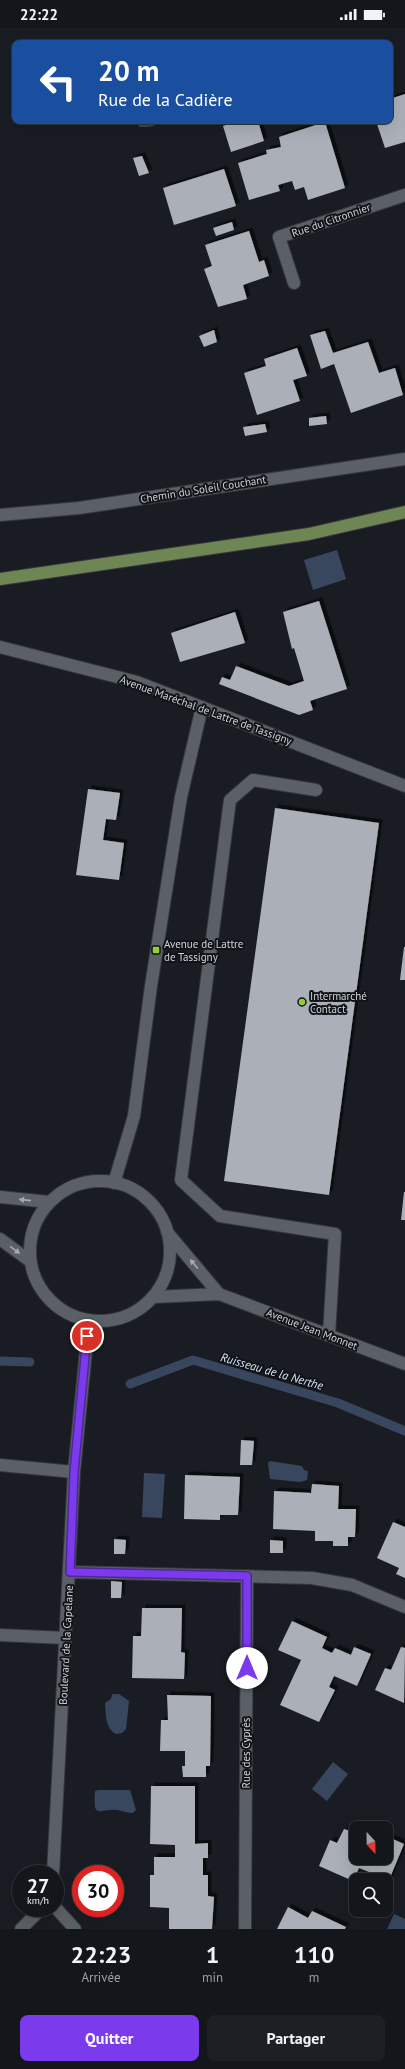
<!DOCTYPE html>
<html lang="fr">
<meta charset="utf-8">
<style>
body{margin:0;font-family:"PT Sans",sans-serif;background:#1c1f23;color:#f1f3f6;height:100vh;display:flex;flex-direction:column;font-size:15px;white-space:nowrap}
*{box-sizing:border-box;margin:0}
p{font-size:13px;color:#9d9fa2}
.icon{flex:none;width:22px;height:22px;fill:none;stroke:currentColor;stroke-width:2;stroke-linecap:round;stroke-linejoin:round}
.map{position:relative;height:1901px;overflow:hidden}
.sheet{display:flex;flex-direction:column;background:#13161a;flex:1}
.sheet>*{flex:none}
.banner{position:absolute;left:12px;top:12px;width:381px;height:84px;border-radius:8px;box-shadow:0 4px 16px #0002,0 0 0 1px #323539;background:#1a4fa0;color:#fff;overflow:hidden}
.needle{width:26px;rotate:158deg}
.tools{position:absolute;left:349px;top:1793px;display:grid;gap:8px}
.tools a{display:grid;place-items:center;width:44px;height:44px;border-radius:8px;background:#13161a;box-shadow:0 4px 16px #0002,0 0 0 1px #323539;font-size:20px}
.speed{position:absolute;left:12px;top:1837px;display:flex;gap:8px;font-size:20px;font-weight:700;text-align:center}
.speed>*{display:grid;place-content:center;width:52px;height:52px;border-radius:50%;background:#13161a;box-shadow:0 4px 16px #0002,0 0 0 1px #323539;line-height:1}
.speed small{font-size:10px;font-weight:400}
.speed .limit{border:6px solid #d22;background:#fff;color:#111}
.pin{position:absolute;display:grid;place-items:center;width:34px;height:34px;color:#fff;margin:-17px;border:2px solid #fff;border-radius:50%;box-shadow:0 1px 4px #0007}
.me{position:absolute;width:44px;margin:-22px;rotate:0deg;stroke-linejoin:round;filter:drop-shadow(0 0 3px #0008)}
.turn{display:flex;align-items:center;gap:14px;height:84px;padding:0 20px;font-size:18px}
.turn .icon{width:52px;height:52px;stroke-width:2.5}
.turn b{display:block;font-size:28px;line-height:34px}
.eta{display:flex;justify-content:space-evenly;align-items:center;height:68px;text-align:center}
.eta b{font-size:24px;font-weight:800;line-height:28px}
.cta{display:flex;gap:8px;margin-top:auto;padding:8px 20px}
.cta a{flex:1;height:46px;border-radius:8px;background:#7c3aed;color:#fff;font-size:16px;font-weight:800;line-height:46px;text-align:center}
.cta a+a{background:#1c1f23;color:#f1f3f6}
.status{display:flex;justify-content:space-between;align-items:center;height:28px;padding:0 20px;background:#13161a;direction:ltr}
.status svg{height:11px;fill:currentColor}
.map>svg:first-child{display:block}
.water{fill:#39475e}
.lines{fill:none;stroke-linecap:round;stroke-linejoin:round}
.stream{stroke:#39475e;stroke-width:9}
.building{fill:#abb0b8;filter:url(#shadow)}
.minor-casing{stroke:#36383d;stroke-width:14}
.major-casing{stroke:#36383d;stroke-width:14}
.minor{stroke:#5b5f66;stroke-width:12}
.major{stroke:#6e8554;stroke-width:12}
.oneway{fill:#a7aaaf}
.route-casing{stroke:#51269a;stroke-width:10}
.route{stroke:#7c3aed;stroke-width:7}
.poi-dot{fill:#95cc3a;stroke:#101419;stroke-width:1.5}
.labels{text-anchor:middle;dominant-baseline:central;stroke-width:4;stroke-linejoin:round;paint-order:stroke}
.street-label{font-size:11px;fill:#d0d3d7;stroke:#101419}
.poi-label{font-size:11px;fill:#d0d3d7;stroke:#101419;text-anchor:start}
.water-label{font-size:12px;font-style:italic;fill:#d9e4f8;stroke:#101419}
</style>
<div class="status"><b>22:22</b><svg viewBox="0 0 49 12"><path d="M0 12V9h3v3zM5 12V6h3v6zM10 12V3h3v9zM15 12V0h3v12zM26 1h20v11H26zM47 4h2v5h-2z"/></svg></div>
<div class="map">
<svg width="405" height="1901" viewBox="0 0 405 1901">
<defs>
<filter id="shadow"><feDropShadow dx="3.5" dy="-3.5" stdDeviation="0" flood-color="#0009"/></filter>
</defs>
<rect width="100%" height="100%" fill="#191d23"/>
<path class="water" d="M138,93h25c-8,6 -14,6 -24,6z
M337,522l9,29 -33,11 -9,-30z
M270,1433l32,5 2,4 4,1 -1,9 -7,2 -30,-3 -2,-16z
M144,1445l21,1 -3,44 -20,-1z
M112,1666h7l10,7 -3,28 -4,4 -6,1c-11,-6 -10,-20 -11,-31l6,-4z
M333,1734l15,12 -21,27 -15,-12z
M98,1762h32l6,20 -3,3c-5,0 -10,-2 -15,-3 -20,-2 -25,11 -23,-19z
M394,1886l11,5v10h-18z"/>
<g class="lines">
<path class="stream" d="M0,1333l30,1
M130,1356l63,-24 145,43 67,28"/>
</g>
<path class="building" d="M405,66v48l-20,6 -9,-27h14v-22z
M231,93h27l6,20 -33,11 -8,-26 9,-3z
M325,94l20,66 -37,12 -4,-13 -9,3 -3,-9 -14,4 2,6 -31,9 -11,-37 29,-9 -1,-4 15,-3 -2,-10z
M142,128l7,17 -10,3 -6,-18z
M224,141l12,37 -62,19 -11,-37z
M232,194l2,8 -18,6 -3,-8z
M249,203l10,31 5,-2 5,16 -26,9 4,14 -29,8 -14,-38 8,-3 -7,-21z
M214,302l3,12 -13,5 -5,-11z
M325,303l8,22 35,-11 11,31 16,-5 8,27 -52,18 -17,-49 -13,5 -11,-34z
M297,320l10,28 -14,4 7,21 -43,14 -13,-42 22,-7 -2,-7z
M326,388l1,8 -18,2v-8z
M265,396l2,8 -22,4 -2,-9z
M319,573l28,88 -37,12 3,9 -14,5 -80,-31 3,-7 8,3 6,-14 53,20 15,-5 -10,-33 -2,1 -9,-37z
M235,584l10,31 -65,19 -9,-29z
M88,761l32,4 -4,27 -10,-1 -3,21 21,3 -5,37 -43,-5z
M275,780l104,15 -50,372 -105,-14z
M404,919h1v33h-5z
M404,1164h1v28h-4z
M241,1412l13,1 -2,24h-12z
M185,1447l55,2 -2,38h-18v5l-36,-1z
M312,1456l27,2 -1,23h18l-1,28h-7v9h-15v-5h-18v-10l-42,-2 1,-38 37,2z
M393,1494l12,5v51l-9,-4 3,-6 -22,-10z
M114,1511l12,1 -1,14h-11z
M270,1512l13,1v12h-13z
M111,1553l11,1 -1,16h-10z
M142,1580h40l-1,44 4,1 -1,26 -52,-1 1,-42h8z
M292,1593l35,16 -5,11 10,5 3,-5 16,7 3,-8 17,7 -14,32 -23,-10 -5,11 6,3 -16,32 -39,-17 21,-45 -23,-10z
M401,1619l4,1 -1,55 -29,-13 10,-22 6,2z
M167,1667l44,1 -1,70h-4v11h-23l-1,-11h3v-15h-25l1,-31h7z
M151,1758h44v58l13,-1v15h-5v17h5v21l6,1 -2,32h-43v-21l-19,-1v-32h4v-18h21v-12l-25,-1z
M344,1801l12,4v25h30v-22l18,8 -15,36 -30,-12 -6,13 -34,-15 11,-26 7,3z
M288,1879l20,11 4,-7 34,16 -1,2h-68z"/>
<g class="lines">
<defs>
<path id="minor" d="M294,255l-15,-46 126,-42
M0,487l79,-7 326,-49
M0,619l137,35 268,104
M316,762l-63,-10 -23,20 -49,380 39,36 115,18 -6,101
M30 1223a70 70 0 1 1 140 0a70 70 0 1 1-140 0Z
M114,1155l20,-67 17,-130 30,-189 21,-90
M0,1169l49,5
M167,1204l52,62
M0,1211l30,22
M153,1269l66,-3 186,70
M0,1437l74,7
M70,1544l242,6 40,7 53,22
M0,1607l65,3
M53,1846l21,-402 15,-152
M55,1879l20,22
M21,1901l21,-21
M245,1901l2,-353"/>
<path id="major" d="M0,551l309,-45 96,-22"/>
</defs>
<use href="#minor" class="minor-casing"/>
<use href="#major" class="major-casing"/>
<use href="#minor" class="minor"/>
<use href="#major" class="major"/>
</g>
<defs><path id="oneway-solid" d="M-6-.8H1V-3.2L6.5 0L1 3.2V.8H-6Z"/></defs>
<g class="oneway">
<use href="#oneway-solid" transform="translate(25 1172) rotate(-174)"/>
<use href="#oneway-solid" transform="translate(15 1222) rotate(36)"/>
<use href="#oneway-solid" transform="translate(194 1236) rotate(-130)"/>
</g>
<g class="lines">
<defs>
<path id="route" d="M87,1308l-13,136 -4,100 177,4v92"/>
</defs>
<use href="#route" class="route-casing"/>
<use href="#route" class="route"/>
</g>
<g class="poi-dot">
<rect x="152" y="918" width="8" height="8" rx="2"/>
<circle cx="302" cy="974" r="4"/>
</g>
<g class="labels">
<g class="street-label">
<text transform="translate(331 192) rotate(-19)">Rue du Citronnier</text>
<text transform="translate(203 461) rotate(-9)">Chemin du Soleil Couchant</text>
<text transform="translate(206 682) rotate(20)">Avenue Maréchal de Lattre de Tassigny</text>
<text transform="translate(312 1301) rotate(21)">Avenue Jean Monnet</text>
<text transform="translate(66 1617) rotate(-87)">Boulevard de la Capelane</text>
<text transform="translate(246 1725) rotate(-90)">Rue des Cyprès</text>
</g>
<g class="poi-label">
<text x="164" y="916">Avenue de Lattre<tspan x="164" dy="13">de Tassigny</tspan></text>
<text x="310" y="968">Intermarché<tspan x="310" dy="13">Contact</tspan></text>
</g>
<g class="water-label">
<text transform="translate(272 1343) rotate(16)">Ruisseau de la Nerthe</text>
</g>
</g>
</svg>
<div class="tools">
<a><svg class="needle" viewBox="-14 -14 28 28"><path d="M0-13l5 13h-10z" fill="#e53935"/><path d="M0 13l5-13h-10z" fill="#9d9fa2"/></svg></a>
<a><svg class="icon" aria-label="search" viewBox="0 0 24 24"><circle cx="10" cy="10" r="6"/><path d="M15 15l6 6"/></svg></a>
</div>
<div class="speed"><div>27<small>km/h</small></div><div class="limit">30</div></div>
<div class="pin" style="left:87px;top:1308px;background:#d93025"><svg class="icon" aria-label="arrive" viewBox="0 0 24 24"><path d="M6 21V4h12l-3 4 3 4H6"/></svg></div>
<svg class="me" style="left:247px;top:1640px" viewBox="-20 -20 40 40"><circle r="19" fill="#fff"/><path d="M0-13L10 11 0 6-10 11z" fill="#7c3aed"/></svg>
<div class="banner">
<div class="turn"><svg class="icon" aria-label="left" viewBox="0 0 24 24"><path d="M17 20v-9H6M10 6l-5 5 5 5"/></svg><div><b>20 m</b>Rue de la Cadière</div></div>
</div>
</div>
<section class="sheet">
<div class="eta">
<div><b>22:23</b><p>Arrivée</p></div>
<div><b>1</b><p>min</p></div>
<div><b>110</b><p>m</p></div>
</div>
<div class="cta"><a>Quitter</a><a>Partager</a></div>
</section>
